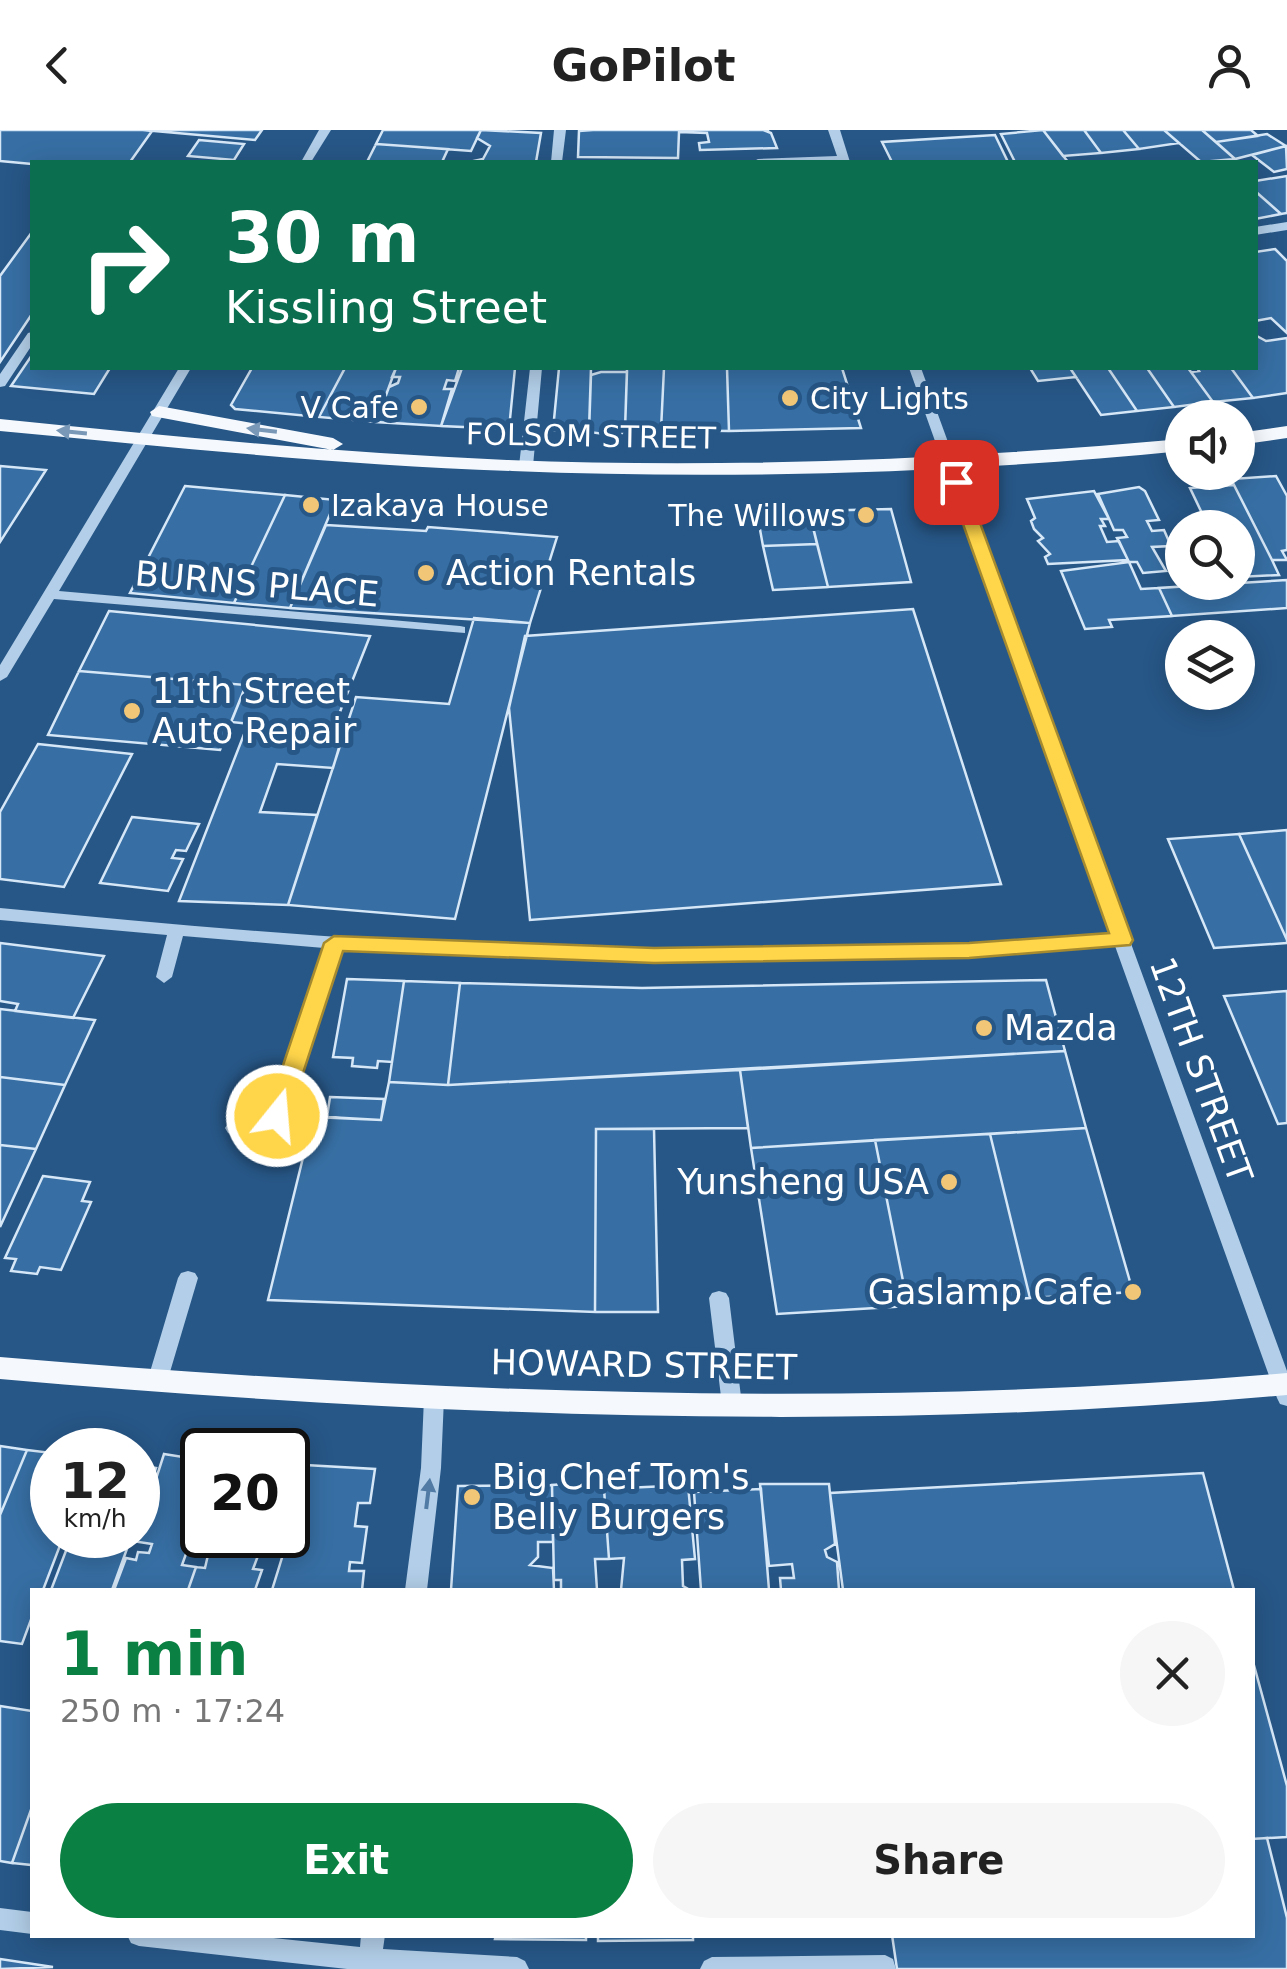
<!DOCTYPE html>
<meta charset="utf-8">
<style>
body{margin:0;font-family:"DejaVu Sans",sans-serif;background:#f6f6f6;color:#222;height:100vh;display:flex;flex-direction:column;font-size:38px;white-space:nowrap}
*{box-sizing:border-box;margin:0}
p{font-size:32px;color:#767676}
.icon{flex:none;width:55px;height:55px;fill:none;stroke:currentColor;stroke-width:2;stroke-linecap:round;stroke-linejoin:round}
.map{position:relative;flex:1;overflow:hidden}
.panel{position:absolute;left:30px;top:1458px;width:1225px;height:350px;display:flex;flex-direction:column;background:#fff;border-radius:0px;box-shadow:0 5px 25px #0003}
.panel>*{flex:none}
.guide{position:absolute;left:30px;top:30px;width:1228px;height:210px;border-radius:0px;box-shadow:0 5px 25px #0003;background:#0b6e4f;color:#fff;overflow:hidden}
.fabs{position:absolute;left:1165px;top:270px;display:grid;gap:20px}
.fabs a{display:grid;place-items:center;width:90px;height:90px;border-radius:50%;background:#fff;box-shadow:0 5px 25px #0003;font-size:50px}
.speed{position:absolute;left:30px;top:1298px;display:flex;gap:20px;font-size:50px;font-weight:700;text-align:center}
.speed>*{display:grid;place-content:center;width:130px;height:130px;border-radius:50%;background:#fff;box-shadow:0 5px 25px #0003;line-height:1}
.speed small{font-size:25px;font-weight:400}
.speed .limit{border:5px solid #111;border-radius:15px;background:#fff;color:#111}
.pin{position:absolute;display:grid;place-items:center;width:85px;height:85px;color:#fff;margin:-42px;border-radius:20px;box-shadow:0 5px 15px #0006}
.me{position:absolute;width:110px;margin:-55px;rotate:17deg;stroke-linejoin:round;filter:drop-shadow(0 0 8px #0008)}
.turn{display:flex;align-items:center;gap:35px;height:210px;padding:0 30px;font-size:45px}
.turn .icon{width:130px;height:130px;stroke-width:2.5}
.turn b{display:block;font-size:70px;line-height:85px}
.round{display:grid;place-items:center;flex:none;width:105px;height:105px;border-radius:52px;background:#f6f6f6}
.headline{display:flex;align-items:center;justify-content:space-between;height:170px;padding:0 30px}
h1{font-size:60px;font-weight:700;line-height:75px;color:#0b8043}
.primary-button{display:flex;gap:20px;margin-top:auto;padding:20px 30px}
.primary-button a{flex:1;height:115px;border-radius:60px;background:#0b8043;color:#fff;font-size:40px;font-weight:700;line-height:115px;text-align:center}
.primary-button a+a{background:#f6f6f6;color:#222}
header{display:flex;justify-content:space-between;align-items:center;height:130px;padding:0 30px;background:#fff;font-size:45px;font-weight:700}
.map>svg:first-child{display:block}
.building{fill:#376fa4;stroke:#d6e7f7;stroke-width:2.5}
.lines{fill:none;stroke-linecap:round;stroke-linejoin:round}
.minor{fill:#b2cee8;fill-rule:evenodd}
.major{fill:#f5f9fe;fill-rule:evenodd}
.oneway{fill:#7998b7}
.oneway2{fill:#517ba4}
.route{fill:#ffd54a;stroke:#a68a30;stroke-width:2.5}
.poi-dot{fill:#f1c677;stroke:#275787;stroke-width:4}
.labels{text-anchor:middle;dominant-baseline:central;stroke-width:10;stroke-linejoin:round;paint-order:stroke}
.far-poi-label{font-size:30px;fill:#fff;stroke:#275787;text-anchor:start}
.far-street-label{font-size:30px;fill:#fff;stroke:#275787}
.poi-label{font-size:35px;fill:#fff;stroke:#275787;text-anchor:start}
.street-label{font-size:35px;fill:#fff;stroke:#275787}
</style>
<header><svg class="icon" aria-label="back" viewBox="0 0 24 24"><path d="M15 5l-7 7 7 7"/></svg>GoPilot<svg class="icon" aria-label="person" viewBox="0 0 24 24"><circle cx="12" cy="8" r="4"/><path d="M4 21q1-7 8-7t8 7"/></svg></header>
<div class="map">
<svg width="1287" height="1839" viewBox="0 0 1287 1839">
<rect width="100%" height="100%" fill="#275787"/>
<path class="building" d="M0,0h143l9,1 -22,31 -98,2 -32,-3z
M143,0h119l-7,10z
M383,0h98l-10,21 -95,-7z
M481,0l60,3 -5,29h-67l14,-3 7,-13 -13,-8z
M593,0h176l-3,1 5,2 6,15 -77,2 -1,-7 10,-1 -2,-9 -28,-1 -1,26 -100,-1 1,-26z
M1043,0h41l17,23 -38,3z
M1043,0l25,32h-53l-14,-28z
M1084,0h39l16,19 -38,4z
M1123,0h41l15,13 -40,6z
M1164,0h38l33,29 -34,3z
M1202,0h49l7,6 -42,6z
M1267,4l19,12 -51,13 -19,-17z
M995,5l13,27h-116l-10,-20z
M199,10l45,4 -10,16 -46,-4z
M376,14l72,5 -6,13h-75z
M1286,16l1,23 -13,3 -22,-17z
M1287,46v37l-6,1 -26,-23v-10z
M1255,61l26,23 -26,5z
M32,102v82l-32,48v-86z
M1275,119l12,12v72l-16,-15 -16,3v-69z
M1255,205l11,6 21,-3v55l-34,5 -22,-30h24z
M32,225v13h78l-16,26 -83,-8z
M252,238h93l-26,49 -84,-8 -4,-4z
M345,238h51l-20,54 -57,-5z
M396,238h63l-4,13 -8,-1 -3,9h8l-11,37 -65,-4 13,-35 9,-4 2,-6h-8z
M462,238h53l-6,61 -68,-3z
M559,238h32l-2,62h-36z
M627,238h37l-3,62h-36z
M664,238h63l2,63 -68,-1z
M727,238h115l19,60 -132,3z
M1030,238h40l6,9 -38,4z
M1070,238h38l29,43 -36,4z
M1108,238h39l27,39 -37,4z
M1147,238h41l25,34 -39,5z
M1197,238h34l22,30 -40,4 -22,-30 8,-1z
M601,242h26l-2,58 -6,6 -30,-4 2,-57z
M0,336l46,4 -46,72z
M1276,346l11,20v54l-5,1 5,9h-15l-41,-81z
M1234,355l38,75 7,15 -41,2v-49h-29l-19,-40z
M185,356l100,9 -51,108 -104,-10z
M1139,357l6,4 14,29 -12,1 5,10 12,-1 7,16 -19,1 14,24 -23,2 -6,-11h-8l-12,-24 10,-1 -4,-7h-9l-16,-36z
M1094,361l15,28h-8l4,7h-5l7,16 12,-1 9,19 -80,4 -3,-7 5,-3 -12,-13 5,-3 -9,-9 -3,-8 4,-3 -8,-19z
M285,365l51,5 -46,108 -56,-5z
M891,379l20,73 -83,5 -19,-76z
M809,381l8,33 -54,2 -6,-33z
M326,395l100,6 2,-4 129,10 -27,86 -240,-15z
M817,414l11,43 -55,3 -10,-44z
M1129,432l12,27 18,-1 13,28 -63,4 3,7 -27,2 -24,-58z
M1287,450v28l-115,8 -13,-28z
M913,479l88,275 -471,36 -21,-212 16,-72z
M109,481l261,25 -38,96 -101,-10 15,-37 -167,-14z
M474,488l56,5 -75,296 -167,-14 68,-208 93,7z
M79,541l167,14 -26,65 -172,-15z
M248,594l95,10 -10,34 -56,-4 -17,48 57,3 -29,90 -109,-4z
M38,614l94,10 -68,133 -64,-8v-67z
M132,687l67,7 -13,27 -10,-1 -4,8 11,1 -15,32 -68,-8z
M1287,700v110l-48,-106z
M1239,704l48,106v3l-73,5 -46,-109z
M0,813l104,13 -31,62 -58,-7 3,-7 -18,-3z
M347,849l57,2 -12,81 -14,-1 -1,7 -25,-2 1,-8 -20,-1z
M1046,850l19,71 -617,34 12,-102 182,5z
M404,851l56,2 -12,102 -59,-3z
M1287,861v132l-9,1 -54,-128z
M0,879l95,11 -30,65 -65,-8z
M1065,921l21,77 -335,20 -11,-78z
M740,940l8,58 -152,1 -1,183 -327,-12 45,-183 68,3 8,-38 59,3z
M0,947l65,8 -29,64 -36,-4z
M330,967l54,2 -3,21 -54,-3z
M1086,998l47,164 -103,6 -40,-164z
M596,999h58l4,183h-63z
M990,1004l40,164 -122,8 -33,-166z
M875,1010l33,166 -131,8 -26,-166z
M0,1015l36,4 -36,78z
M43,1046l47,6 -8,19 9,1 -30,68 -21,-3 -3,7 -26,-3 5,-12 -11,-1z
M0,1316l27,4 -27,65z
M27,1320l25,3v82h12l-21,55h-11v27l-10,27 -22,-3v-126z
M164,1324l38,6v75h4l-2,8 -13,-3 -9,25 14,2 -8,23h-74l12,-32 10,2 2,-8 11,1 3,-9 -20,-3 6,-6z
M138,1335l18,3 -18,51z
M305,1335l70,4 -5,34h-12l-3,23 12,1 -5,36 -12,-1 -1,9h15l-2,19h-90l17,-55 -1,-45 5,-18z
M1203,1343l31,117h-391l-13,-97z
M598,1352l6,7 5,70h-14l2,31h-36v-10h-7l-2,-95z
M760,1354h69l6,60 -10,6 2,7 10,5 2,28h-58l-1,-12h14l-2,-14 -23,2z
M552,1355l1,57h-15v15l-8,8 23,3 1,22h-103l7,-104z
M688,1355l7,74 -13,1 1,26 7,4h-69l3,-32 -15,1 -5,-70z
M761,1359l8,101h-68l-7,-98z
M72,1405h60l-20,55h-61z
M206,1405h67l-3,11 -8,-1 -9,24 9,1 -7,20h-67l8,-23 9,1 3,-13 11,1 4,-11 -19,-2z
M1252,1528l35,128v51l-35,2z
M0,1576l32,5v96l-20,56 -12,-2z
M32,1677v58l-20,-2z
M1267,1708l20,80v51h-390l-5,-34h360v-96z
M496,1805h90v5l-91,-1z
M598,1805h95v5l-95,1z
M0,1829l53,8 -53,2z"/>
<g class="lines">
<path class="minor" d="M319,0h12l-20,32h-10z
M554,0h12l-4,32h-11z
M828,0h12l10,32h-98l6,-3 79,-3z
M1287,92v8l-32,5v-8z
M32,202v13l-27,41 -5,1v-13l28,-41z
M179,238h12l-132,223 401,35 5,1v6l-411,-34 -47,78 -7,4v-16z
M530,238h12l-9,98 -7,4 -7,-4z
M909,238h12l366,1003v35l-7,-2 -3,-6 -162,-452c-258,16 -516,20 -775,3l-57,172 -49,14 -6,-2 -3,-5 3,-5 41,-11 55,-164 -141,-12 -11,41 -8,6 -8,-6 11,-42 -167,-15v-12c168,16 337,32 506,38 202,8 404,2 605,-11z
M188,1141l7,2 3,5 -31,104 -3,6 -7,2 -7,-2 -3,-6 31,-104 3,-5z
M719,1161l7,2 3,5 13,107 -3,6 -7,2 -7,-2 -3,-6 -13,-107 3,-5z
M434,1260l7,2 3,6 -3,70 -14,122h-22l16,-122 3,-70 3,-6z
M0,1778l32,4v22l-32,-4z
M127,1805h117l116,12 1,-12h24l-2,14 134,8 8,4 4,8h-182l-208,-23 -8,-3z
M885,1825l8,4 3,10h-196l4,-8 8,-4z"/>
<path class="major" d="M159,276l174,32 10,6 -10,6 -181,-34 -2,-4z
M0,289c169,17 337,34 507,41 225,9 451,-1 675,-21v12c-222,22 -447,29 -670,20 -172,-6 -342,-24 -512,-40z
M1287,296v12l-49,7v-12z
M0,1227c427,36 859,53 1287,16v22c-428,39 -860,21 -1287,-16z"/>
</g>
<defs><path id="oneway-solid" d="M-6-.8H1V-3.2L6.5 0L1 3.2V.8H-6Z" transform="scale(2.5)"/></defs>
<g class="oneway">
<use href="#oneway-solid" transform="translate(262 300) rotate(-173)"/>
<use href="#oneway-solid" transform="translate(72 302) rotate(-174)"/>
</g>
<use class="oneway2" href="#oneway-solid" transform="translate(428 1364) rotate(-83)"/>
<path class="route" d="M956,346l9,6 168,458 -3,5 -161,13 -315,5 -311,-12 -54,165 -3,6h-17l-3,-6 58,-173 10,-7 320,12 315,-5 140,-10 -161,-451z"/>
<g class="poi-dot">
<circle cx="790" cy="268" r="10"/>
<circle cx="419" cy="277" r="10"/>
<circle cx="311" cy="375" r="10"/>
<circle cx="866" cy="385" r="10"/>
<circle cx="426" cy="443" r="10"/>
<circle cx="132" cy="581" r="10"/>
<circle cx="984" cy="898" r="10"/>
<circle cx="949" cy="1052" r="10"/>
<circle cx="1133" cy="1162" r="10"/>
<circle cx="472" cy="1367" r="10"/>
</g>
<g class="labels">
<g class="far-poi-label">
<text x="810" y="268">City Lights</text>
<text x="399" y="277" text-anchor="end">V Cafe</text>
<text x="331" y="375">Izakaya House</text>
<text x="846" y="385" text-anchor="end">The Willows</text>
</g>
<g class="far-street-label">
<text transform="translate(591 306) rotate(1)">FOLSOM STREET</text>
</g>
<g class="poi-label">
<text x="446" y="443">Action Rentals</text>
<text x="152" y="561">11th Street<tspan x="152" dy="40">Auto Repair</tspan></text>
<text x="1004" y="898">Mazda</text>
<text x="929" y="1052" text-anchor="end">Yunsheng USA</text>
<text x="1113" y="1162" text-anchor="end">Gaslamp Cafe</text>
<text x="492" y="1347">Big Chef Tom's<tspan x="492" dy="40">Belly Burgers</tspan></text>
</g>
<g class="street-label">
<text transform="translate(257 454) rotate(5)">BURNS PLACE</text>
<text transform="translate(1201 940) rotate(70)">12TH STREET</text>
<text transform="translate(644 1235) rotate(1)">HOWARD STREET</text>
</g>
</g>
</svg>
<div class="fabs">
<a><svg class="icon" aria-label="sound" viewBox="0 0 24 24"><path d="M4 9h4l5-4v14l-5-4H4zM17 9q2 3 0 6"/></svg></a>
<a><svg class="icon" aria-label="search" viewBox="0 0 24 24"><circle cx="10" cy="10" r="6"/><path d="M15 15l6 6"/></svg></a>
<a><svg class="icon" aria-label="layers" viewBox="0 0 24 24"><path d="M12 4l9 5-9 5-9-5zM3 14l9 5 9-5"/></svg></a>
</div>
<div class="speed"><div>12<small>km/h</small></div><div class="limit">20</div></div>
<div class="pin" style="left:956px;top:352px;background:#d93025"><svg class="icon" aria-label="arrive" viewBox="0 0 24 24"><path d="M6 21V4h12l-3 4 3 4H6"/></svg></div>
<svg class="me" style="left:277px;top:986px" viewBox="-20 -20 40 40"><circle r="17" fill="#ffd54a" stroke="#fff" stroke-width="3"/><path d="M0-11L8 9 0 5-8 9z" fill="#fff"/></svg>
<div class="guide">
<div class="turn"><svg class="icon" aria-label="right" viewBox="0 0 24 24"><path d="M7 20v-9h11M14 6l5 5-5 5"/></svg><div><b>30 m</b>Kissling Street</div></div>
</div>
<section class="panel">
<div class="headline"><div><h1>1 min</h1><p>250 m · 17:24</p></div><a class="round"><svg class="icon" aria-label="close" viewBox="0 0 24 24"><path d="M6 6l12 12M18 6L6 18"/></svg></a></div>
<div class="primary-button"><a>Exit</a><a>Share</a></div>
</section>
</div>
